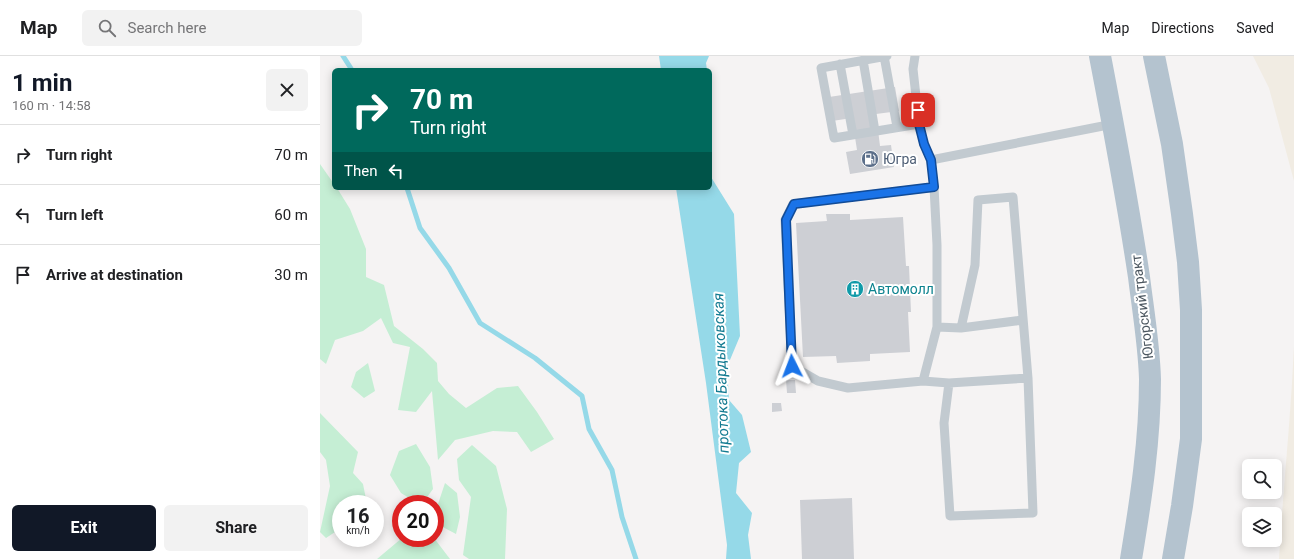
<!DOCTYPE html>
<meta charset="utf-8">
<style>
body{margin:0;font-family:Roboto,sans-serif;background:#f2f2f2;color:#202124;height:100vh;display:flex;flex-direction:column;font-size:15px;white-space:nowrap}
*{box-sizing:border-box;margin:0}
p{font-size:13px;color:#757577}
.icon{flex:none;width:22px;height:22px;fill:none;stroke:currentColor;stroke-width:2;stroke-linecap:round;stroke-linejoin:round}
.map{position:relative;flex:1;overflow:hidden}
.side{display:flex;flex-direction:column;background:#fff;width:320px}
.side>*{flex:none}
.hud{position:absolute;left:12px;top:12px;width:380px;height:122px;border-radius:6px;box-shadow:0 2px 10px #0003;background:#00695c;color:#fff;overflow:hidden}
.buttons{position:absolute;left:922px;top:403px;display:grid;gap:8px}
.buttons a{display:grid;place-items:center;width:40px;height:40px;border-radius:6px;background:#fff;box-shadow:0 2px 10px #0003;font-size:20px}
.speed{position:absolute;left:12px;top:439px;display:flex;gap:8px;font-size:20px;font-weight:700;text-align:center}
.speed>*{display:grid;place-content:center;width:52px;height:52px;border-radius:50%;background:#fff;box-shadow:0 2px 10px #0003;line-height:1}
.speed small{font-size:10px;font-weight:400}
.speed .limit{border:6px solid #d22;background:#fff;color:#111}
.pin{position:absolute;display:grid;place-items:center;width:34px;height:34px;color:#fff;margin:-17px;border-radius:8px;box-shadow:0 2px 6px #0006}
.me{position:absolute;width:44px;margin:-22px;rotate:357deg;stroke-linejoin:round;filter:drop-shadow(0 0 3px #0008)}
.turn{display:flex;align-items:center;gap:14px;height:84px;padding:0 12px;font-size:18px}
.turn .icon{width:52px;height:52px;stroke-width:2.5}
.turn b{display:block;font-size:28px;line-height:34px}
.then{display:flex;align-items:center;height:38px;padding:0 12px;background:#0003;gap:8px;font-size:15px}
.round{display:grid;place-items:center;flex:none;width:42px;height:42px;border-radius:6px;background:#f2f2f2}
.head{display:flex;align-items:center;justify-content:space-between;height:68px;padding:0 12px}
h1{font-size:24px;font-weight:700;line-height:30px;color:#111827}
.primary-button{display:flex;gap:8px;margin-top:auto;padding:8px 12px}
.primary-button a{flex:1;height:46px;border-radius:6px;background:#111827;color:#fff;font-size:16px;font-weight:700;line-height:46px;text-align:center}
.primary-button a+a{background:#f2f2f2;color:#202124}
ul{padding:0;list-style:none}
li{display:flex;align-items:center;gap:12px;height:60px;padding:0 12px;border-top:1px solid #e0e0e0}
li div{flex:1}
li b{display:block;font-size:15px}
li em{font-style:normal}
header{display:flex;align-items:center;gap:24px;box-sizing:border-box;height:56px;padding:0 20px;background:#fff;border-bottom:1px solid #e0e0e0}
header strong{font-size:19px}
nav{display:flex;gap:22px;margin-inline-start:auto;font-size:14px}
.search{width:280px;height:36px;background:#f2f2f2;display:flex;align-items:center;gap:10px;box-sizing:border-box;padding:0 14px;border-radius:6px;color:#757577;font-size:15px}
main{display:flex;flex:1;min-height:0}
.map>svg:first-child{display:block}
.green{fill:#c5eed4}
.sand{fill:#f1ece3}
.water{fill:#95d9e8}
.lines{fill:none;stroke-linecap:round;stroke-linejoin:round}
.stream{stroke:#95d9e8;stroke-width:5}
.building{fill:#cdcfd4}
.service{stroke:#c2cad0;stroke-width:9}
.primary{stroke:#b4c3cf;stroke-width:22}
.route-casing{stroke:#114b97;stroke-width:10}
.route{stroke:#1a73e8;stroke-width:7}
.labels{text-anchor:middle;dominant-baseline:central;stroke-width:4;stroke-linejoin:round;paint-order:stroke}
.service-label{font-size:14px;fill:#4e5e75;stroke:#fff;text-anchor:start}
.culture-label{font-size:14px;fill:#0d838f;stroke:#fff;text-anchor:start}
.street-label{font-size:14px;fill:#4b565f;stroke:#fff}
.water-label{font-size:15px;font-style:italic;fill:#147b91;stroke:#fff}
</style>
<header>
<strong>Map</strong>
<div class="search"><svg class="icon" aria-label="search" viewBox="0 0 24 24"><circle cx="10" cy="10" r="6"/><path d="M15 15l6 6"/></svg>Search here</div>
<nav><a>Map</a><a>Directions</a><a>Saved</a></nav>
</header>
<main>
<section class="side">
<div class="head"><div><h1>1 min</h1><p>160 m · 14:58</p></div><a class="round"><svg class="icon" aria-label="close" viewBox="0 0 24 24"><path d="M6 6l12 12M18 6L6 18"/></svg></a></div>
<ul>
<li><svg class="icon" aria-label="right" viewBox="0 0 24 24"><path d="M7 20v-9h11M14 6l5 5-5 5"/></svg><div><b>Turn right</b></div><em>70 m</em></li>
<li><svg class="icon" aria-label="left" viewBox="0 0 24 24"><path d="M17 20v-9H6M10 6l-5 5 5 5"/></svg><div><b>Turn left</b></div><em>60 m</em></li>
<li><svg class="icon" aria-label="arrive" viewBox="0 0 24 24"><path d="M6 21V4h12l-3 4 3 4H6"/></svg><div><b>Arrive at destination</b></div><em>30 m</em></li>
</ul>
<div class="primary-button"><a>Exit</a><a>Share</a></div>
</section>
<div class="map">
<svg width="974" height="503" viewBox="0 0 974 503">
<rect width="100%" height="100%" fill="#f5f3f3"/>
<path class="green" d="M0,108l14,20v4h3l13,21 16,40v28l18,8 10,41 29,23 14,14 1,18 11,13 17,14 31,-20 21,-2 19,26 17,27 -23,13 -14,-20 -24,-1 -38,9 -17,20 -6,-69 -16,21 -18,-2 12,-63 -17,-4 -12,-25 -18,13 -28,9 -9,24 -6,-5z
M48,307l7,28 -11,7 -13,-11 5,-15z
M0,357l38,39 -5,21 10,11 4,20h-26v24l-15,10 -6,-6 10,-46 -4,-26 -6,-8z
M96,388l14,23 3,22 -11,15h-3l-18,-11 -11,-18 9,-24z
M152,389l24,21 11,43 -2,50h-36l-6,-4 8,-58 -12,-17 -2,-21z
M125,427l12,10 3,24 -4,17 -17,-9 -2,-18z
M82,482h32l16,21h-73z"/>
<path class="sand" d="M933,0h41v125l-25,-93z
M974,290v213h-15c4,-71 12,-142 15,-213z"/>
<path class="water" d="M339,0h50l-3,7 1,7h-46z
M390,107l1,14 23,37 6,122 -13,31 2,33 13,15 9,37 -12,11 -3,30 16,20 -4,22 3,24h-25l1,-14 -21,-162 -30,-195h34z"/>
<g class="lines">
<path class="stream" d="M23,0l9,14
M87,132l13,40 29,40 31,55 55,35 47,38 7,33 23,41 10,47 14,42"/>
</g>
<path class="building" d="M575,31l4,24 -23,3 4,32 11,-1 3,22 -44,7 -4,-22 11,-2 -5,-32 -20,3 -3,-24z
M506,158h24v6l53,-3 3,49h3l2,46h-3l2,40 -40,2v7l-33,2 -1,-7 -33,1 -7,-134 31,-2z
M466,324h9l1,13h-9z
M452,347h9l1,8 -10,1z
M532,442l2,61h-52l-2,-59z"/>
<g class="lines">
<path class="service" d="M564,0l13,71
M567,0l-66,12 13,70 85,-14
M595,0l-2,13 6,55 5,20 7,16 3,27 3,58v82l-14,54
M543,4l12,71
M520,8l13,71
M611,104l182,-36
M614,131l-141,17 -8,16 7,146 26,15 30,7 75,-7 26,2 79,-5
M617,271l24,1 62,-8
M629,327l-5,40 6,93 83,-3 -5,-135 -15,-181 -35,3 -3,65 -14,63"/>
<path class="primary" d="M780,0c14,73 28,147 39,221 4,33 10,68 11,102 0,61 -9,120 -19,180
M834,0l18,88 10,70 6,48 3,48v129l-9,67 -9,53"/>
</g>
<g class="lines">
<defs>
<path id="route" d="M472,310l-6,-146 8,-16 140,-17 -3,-27 -7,-16 -5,-20 -1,-14"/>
</defs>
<use href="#route" class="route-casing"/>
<use href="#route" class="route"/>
</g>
<defs>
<symbol id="fuel-disc" viewBox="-11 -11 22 22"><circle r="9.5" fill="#5c6f8a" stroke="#fff"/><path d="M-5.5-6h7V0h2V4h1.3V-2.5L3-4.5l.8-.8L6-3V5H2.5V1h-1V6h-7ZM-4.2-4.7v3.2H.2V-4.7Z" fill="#fff"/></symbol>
<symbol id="building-disc" viewBox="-11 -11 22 22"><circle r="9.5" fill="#0f9aa8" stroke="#fff"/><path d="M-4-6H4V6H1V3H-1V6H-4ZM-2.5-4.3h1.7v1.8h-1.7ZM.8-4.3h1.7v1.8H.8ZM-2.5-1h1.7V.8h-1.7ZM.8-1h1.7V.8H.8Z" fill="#fff"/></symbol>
</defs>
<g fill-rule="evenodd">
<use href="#fuel-disc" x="540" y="93" width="20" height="20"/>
<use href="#building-disc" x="525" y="223" width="20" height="20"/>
</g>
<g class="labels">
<g class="service-label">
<text x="563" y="103">Югра</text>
</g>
<g class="culture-label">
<text x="548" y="233">Автомолл</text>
</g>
<g class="street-label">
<text transform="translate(822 251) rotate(-97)">Югорский тракт</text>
</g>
<g class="water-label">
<text transform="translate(401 317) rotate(-92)">протока Бардыковская</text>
</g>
</g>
</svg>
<div class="buttons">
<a><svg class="icon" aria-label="search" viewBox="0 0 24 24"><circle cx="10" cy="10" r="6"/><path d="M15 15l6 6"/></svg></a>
<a><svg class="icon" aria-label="layers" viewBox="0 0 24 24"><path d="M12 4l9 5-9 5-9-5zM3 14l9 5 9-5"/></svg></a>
</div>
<div class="speed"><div>16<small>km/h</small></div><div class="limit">20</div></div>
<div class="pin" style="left:598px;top:54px;background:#d93025"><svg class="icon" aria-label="arrive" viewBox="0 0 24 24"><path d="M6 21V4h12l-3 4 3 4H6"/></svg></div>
<svg class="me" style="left:472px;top:310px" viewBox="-20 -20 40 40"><path d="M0-17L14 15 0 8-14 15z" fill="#1a73e8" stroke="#fff" stroke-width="4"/></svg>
<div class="hud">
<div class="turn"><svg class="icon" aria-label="right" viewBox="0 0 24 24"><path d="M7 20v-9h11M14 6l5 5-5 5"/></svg><div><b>70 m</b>Turn right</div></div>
<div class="then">Then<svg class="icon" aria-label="left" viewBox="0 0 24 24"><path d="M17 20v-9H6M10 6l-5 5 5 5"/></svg></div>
</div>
</div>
</main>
